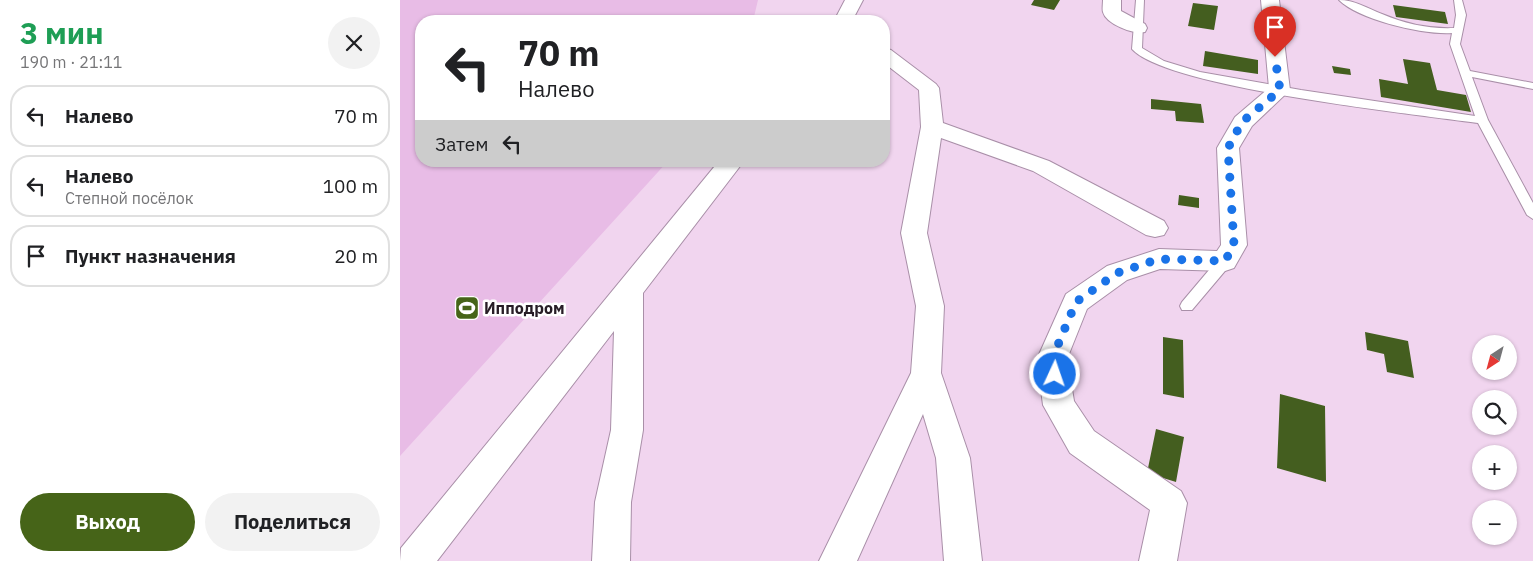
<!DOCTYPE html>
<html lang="ru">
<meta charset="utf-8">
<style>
body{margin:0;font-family:"IBM Plex Sans",sans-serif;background:#f2f2f2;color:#202124;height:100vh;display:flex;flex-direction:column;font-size:19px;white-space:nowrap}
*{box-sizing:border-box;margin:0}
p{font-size:16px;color:#757577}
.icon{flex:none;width:28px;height:28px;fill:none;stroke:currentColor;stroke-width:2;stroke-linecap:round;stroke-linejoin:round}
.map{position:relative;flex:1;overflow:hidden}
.sheet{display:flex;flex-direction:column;background:#fff;width:400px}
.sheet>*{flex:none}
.banner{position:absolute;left:15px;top:15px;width:475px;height:152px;border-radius:20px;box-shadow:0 1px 4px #0004;background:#fff;color:#202124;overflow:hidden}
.needle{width:32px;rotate:216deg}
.buttons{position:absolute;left:1072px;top:335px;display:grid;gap:10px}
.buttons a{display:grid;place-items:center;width:45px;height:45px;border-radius:50%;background:#fff;box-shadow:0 1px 4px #0004;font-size:25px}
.pin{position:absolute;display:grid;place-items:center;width:42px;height:42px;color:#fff;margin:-51px -21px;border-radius:50% 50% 50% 0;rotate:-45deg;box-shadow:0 0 5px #0007}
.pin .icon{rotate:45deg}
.me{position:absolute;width:55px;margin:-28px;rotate:3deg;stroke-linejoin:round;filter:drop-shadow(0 0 4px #0008)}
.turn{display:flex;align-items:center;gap:18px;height:105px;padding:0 20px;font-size:22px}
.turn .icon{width:65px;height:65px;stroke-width:2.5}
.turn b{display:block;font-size:35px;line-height:42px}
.then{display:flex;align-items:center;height:48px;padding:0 20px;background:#0003;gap:10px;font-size:19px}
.round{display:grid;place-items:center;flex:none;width:52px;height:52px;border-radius:26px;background:#f2f2f2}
.headline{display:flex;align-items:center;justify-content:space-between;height:85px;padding:0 20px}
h1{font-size:30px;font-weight:800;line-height:38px;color:#1e9e55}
.action{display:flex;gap:10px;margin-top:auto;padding:10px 20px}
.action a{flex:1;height:58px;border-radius:30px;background:#466418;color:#fff;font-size:20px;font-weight:800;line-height:58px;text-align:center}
.action a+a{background:#f2f2f2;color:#202124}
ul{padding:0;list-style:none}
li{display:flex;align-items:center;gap:15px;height:62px;margin:0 10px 8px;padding:0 10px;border:2px solid #e0e0e0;border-radius:20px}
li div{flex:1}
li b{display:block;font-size:19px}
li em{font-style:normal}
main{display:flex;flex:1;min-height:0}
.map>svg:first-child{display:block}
.green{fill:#e8bce6}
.building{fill:#445e1f}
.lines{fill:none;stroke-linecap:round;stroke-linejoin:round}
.lane-casing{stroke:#a98fa8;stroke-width:2}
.street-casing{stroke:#a98fa8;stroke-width:2}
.lane{fill:#fff;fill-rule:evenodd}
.street{fill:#fff;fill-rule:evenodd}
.route{stroke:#1a73e8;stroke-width:9;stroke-dasharray:0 16.2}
.labels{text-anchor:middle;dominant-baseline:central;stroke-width:5;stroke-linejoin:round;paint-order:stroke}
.poi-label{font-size:16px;font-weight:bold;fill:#271d26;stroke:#fff;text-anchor:start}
</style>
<main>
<section class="sheet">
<div class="headline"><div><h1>3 мин</h1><p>190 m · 21:11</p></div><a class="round"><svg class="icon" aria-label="close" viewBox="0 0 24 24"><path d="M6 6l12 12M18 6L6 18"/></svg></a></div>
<ul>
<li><svg class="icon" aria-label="left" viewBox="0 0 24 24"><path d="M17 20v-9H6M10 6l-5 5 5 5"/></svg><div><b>Налево</b></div><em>70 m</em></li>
<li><svg class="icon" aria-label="left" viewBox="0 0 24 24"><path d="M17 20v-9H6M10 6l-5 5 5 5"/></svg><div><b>Налево</b><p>Степной посёлок</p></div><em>100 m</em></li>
<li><svg class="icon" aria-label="arrive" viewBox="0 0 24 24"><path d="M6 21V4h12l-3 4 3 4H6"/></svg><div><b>Пункт назначения</b></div><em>20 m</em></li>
</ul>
<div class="action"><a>Выход</a><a>Поделиться</a></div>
</section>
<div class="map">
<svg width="1133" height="561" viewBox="0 0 1133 561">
<rect width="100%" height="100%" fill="#f1d5ef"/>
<path class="green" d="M0,0h358l-5,21h-332v140h247l-268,295z"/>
<path class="building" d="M634,0h26l-6,10 -23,-5z
M793,3l25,3 -4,24 -26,-4z
M993,5l52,7 3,12 -52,-7z
M805,51l53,9v14l-55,-8z
M1003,59l27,4 7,27 29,5 5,17 -90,-15 -2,-18 29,5z
M932,66l18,3 1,6 -17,-2z
M751,99l50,5 3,19 -28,-2 -1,-10 -24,-2z
M779,195l20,3v10l-21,-3z
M965,332l43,9 6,37 -27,-6 -3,-18 -17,-4z
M763,337l20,3 1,58 -21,-4z
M880,394l45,12 1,76 -49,-14z
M756,429l28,8 -8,45 -29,-9z"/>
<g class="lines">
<defs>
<path id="lane" d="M736,0h8l-2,48 22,13 36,11 101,18 174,26 -25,-72 2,-11c-28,2 -93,-13 -113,-33 15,0 28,8 43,14 23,10 47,15 72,14l2,-13 -2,-15h8l4,15 -6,29 10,27 63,12v6l-61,-12 16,43 45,83v16l-6,-4 -49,-92c-62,-9 -311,-35 -346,-74z
M825,256l7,5 -2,4 -38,45h-10l-2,-4 2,-4 38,-45z"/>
<path id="street" d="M445,0h18l-11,21h-18z
M703,0h18v11l24,13 2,4 -2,4c-11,3 -39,-8 -42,-20 -1,-3 0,-8 0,-12z
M861,0h18l11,90 -38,36 -13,22 8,97 -13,23 -9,3 -65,-2 -33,11 -40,29 -20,50 7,42 20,30 87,60 6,12 -10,58h-38l11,-51 -80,-57 -27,-48 -6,-46 29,-65 41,-28 52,-17 58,2 4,-6 -4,-97 18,-31 34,-29z
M484,48l7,2 45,34 3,4 4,35 106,38 115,60 4,7 -4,7 -9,2 -9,-2 -113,-64 -92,-33 -14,95 17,73 -3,67 29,85 12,103h-38l-8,-103 -13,-44 -66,147h-38l92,-188 5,-67 -15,-73 20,-106 -2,-37 -35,-27z
M319,161h25l-101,132v137l-12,72 -1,59h-38l3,-59 16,-72 3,-99 -177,230h-37l1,-13z"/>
</defs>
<use href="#lane" class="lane-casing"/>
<use href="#street" class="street-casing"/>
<use href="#lane" class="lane"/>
<use href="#street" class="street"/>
</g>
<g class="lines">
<path class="route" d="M655,374l-3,-15 24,-57 41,-29 42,-14 66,2 9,-16 -6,-97 14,-26 38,-32 -5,-33"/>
</g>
<defs>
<symbol id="stadium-square" viewBox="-11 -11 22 22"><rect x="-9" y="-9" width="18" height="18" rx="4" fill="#466418" stroke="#fff"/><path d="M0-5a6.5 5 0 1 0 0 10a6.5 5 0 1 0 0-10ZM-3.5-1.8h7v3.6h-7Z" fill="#fff"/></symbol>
</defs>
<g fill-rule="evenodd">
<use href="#stadium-square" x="53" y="294" width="28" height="28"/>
</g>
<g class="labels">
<g class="poi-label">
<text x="84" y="308">Ипподром</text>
</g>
</g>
</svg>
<div class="buttons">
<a><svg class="needle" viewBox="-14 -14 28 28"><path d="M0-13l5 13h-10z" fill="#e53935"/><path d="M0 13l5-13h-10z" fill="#757577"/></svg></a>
<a><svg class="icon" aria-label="search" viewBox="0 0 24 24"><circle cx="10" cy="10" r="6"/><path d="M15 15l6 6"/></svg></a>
<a>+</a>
<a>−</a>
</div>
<div class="pin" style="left:875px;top:57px;background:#d93025"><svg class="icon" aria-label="arrive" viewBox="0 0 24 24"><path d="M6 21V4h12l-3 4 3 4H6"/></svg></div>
<svg class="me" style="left:655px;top:374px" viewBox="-20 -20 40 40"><circle r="17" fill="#1a73e8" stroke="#fff" stroke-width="3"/><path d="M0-11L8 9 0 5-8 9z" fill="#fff"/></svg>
<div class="banner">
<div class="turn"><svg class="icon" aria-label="left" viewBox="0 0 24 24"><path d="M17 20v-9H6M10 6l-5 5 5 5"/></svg><div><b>70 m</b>Налево</div></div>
<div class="then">Затем<svg class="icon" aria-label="left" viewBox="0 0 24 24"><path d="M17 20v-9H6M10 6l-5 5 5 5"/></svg></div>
</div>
</div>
</main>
